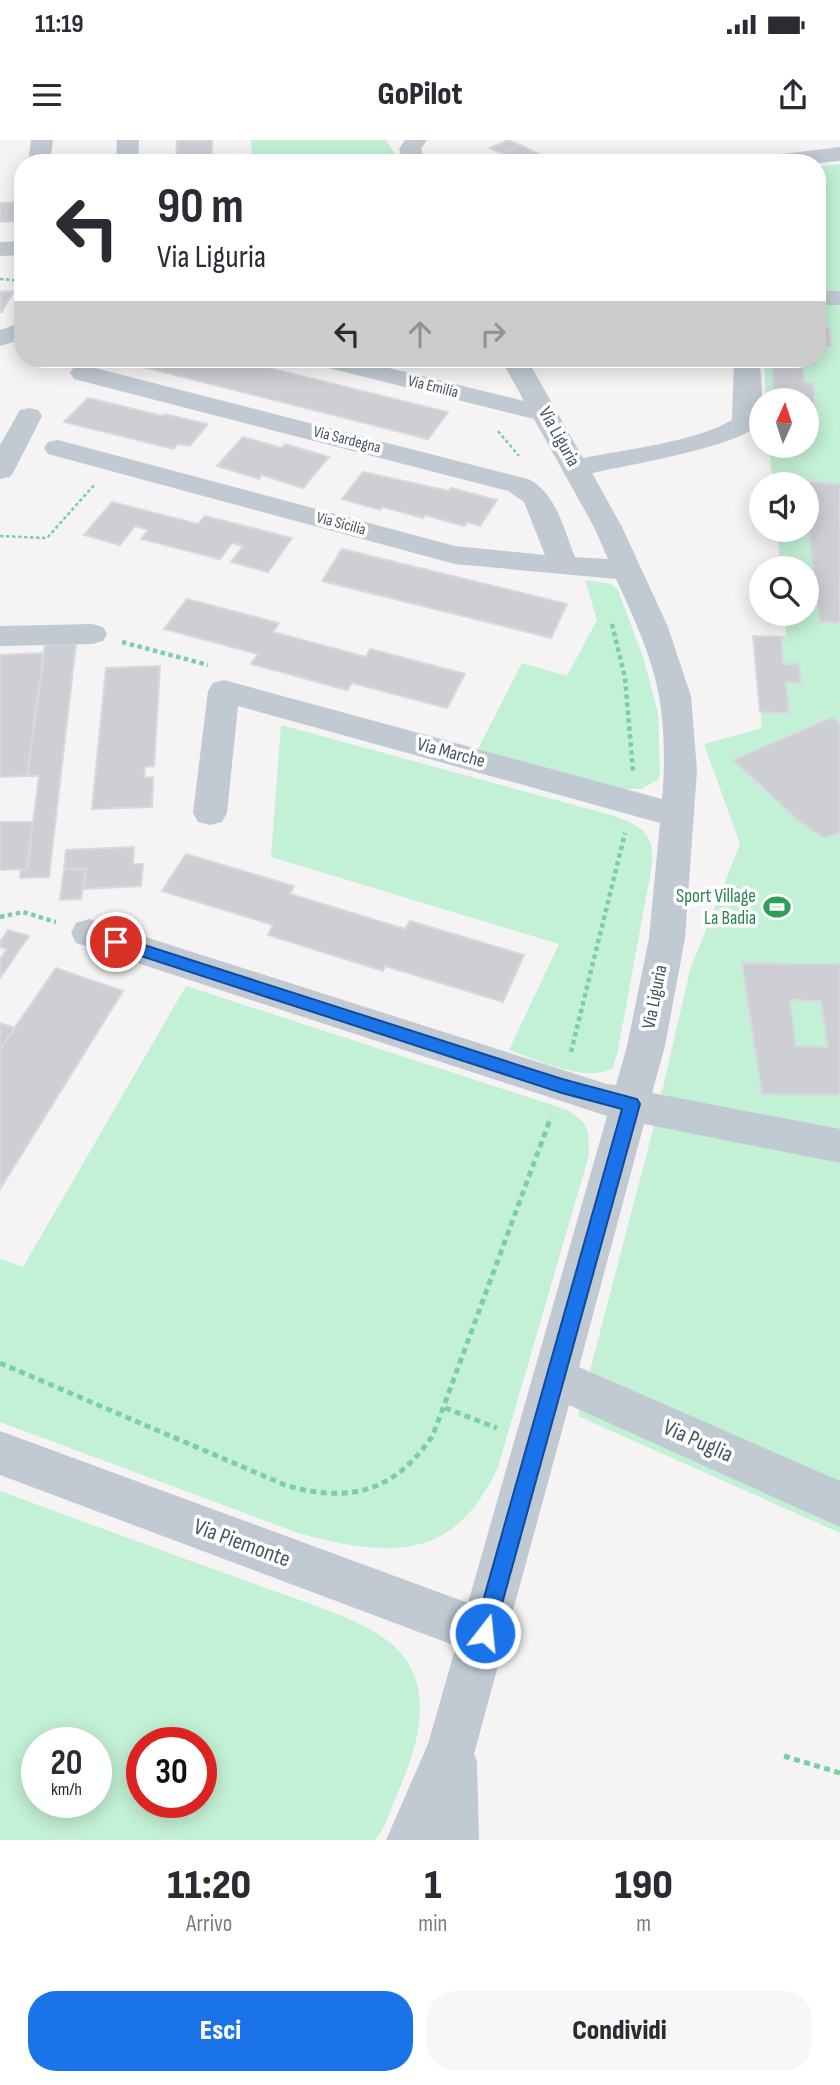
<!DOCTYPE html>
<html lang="it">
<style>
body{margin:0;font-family:"Sofia Sans Condensed",sans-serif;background:#f7f7f7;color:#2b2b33;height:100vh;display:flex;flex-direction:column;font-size:26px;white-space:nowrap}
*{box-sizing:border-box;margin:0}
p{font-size:23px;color:#7c7c81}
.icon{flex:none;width:38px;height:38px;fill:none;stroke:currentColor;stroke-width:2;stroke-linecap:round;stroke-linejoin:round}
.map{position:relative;height:1700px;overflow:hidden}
.details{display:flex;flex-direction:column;background:#fff;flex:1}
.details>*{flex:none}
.banner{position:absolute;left:14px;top:14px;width:812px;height:214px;border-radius:28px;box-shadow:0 4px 18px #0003;background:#fff;color:#2b2b33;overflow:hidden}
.needle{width:46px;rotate:3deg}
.buttons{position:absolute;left:749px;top:248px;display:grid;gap:14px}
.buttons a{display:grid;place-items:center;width:70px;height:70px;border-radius:50%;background:#fff;box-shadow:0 4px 18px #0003;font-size:35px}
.speed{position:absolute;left:21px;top:1587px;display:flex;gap:14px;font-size:35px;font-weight:700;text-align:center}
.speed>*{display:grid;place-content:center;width:91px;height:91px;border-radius:50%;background:#fff;box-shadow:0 4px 18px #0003;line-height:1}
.speed small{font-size:18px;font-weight:400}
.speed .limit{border:10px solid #d22;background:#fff;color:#111}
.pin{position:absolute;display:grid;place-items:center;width:60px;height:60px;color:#fff;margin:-30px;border:4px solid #fff;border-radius:50%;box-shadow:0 2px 7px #0007}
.me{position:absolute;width:77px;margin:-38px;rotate:16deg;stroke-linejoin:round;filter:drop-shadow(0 0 5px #0008)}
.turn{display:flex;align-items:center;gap:24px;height:147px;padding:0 28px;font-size:32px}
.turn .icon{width:91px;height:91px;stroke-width:2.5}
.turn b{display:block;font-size:49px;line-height:60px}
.lanes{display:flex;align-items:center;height:66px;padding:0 28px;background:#0003;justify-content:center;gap:35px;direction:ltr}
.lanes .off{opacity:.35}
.eta{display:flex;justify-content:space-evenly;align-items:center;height:119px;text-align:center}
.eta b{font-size:42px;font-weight:800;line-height:49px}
.primary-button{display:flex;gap:14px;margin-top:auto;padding:14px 28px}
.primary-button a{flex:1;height:80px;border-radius:28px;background:#1a73e8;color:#fff;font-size:28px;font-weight:800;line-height:80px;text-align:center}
.primary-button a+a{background:#f7f7f7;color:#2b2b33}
.status{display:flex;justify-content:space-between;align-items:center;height:49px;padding:0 35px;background:#fff;direction:ltr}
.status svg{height:19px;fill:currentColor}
header{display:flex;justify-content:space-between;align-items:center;height:91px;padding:0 28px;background:#fff;font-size:32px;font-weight:800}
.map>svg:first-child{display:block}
.green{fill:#c3f1d5;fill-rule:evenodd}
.building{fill:#cdcfd5;stroke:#d7d9de;stroke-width:2;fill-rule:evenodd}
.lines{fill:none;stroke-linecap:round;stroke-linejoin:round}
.path-far2{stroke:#7ad0a6;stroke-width:2.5;stroke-dasharray:3.5 2.5;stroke-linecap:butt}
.path-far1{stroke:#7ad0a6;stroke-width:4.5;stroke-dasharray:4.5 3.5;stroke-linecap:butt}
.path{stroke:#7ad0a6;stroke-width:5;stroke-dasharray:6 4.5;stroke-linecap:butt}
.minor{fill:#c1cad2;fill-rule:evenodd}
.route{fill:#1a73e8;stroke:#114b97;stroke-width:2}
.labels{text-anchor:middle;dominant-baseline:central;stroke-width:7;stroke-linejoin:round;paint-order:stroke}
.far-street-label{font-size:16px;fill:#4a5661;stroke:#fff}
.street-label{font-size:19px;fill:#4a5661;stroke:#fff}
.leisure-label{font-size:19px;fill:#27864d;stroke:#fff;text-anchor:end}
.near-street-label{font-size:23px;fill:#4a5661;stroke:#fff}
</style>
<div class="status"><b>11:19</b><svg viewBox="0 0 49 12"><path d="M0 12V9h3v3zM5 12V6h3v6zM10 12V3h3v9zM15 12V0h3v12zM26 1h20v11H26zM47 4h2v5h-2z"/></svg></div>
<header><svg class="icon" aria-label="menu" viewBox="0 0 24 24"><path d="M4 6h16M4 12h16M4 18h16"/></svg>GoPilot<svg class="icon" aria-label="share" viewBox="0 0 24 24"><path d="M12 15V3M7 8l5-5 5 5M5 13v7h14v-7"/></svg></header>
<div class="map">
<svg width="840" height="1700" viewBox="0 0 840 1700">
<rect width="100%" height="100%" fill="#f5f3f3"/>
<path class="green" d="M251,0h135l14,23h-148z
M840,24v1369l-262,-117 76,-290 36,-156 50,-126 -36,-100 58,-16 -9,-92h33l-1,-22h22v-45h-26l-4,-39h30v-45h-34l-4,-39h38v-45h-41l-2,-42h53v-192z
M585,440l26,4 7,6 25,67 15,55 2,62 -2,6 -17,9h-19l-144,-40 44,-86 45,13 30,-56z
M281,585l330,90c29,11 44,16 41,50l-34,185 -5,18c-26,16 -77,-9 -104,-18l50,-106 -288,-87z
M186,846l382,124 16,13 4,10 1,22 -91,312c-45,97 -110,90 -200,66l-298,-111v-163l23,8z
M0,1351c87,32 174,64 260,95 35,13 101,33 128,55 52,41 30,105 8,156 -6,14 -11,32 -21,43h-375zM37,1603h59v59h-59zM142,1603h59v59h-59z"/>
<path class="building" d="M177,0h35v21l-36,1z
M508,0l12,5 -18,9 -12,-6z
M520,5l37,18h-37l-18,-9z
M23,62v19l-23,1v-19z
M0,151l13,1 -11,20h-2z
M817,187l12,1 3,19 -15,-1z
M111,219h122l215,53 -20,27z
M772,219h43v5l-12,-1 1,19 9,1 3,36h-9v-18h-33z
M88,258l75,18 2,-2 43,10 -18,22 -12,-2 -5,5 -109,-27z
M243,297l39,11 3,-4 44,13 -26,31 -41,-13 -3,4 -42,-13z
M363,332l86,19 2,-3 46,12 -17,26 -13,-4 -3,4 -39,-11 -2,3 -40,-11 -3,3 -38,-11z
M803,342l37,2v139l-20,-1 -13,-110v-27z
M112,362l86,22 7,-8 87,22 -24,34 -37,-10 12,-16 -11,-3 -12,16 -79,-20 7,-9 -13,-4 -15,19 -36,-10z
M342,409l225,55 -16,34 -229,-57z
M187,459l92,24 -6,9 93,25 4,-8 95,25 -18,34 -95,-25 -5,7 -96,-26 7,-10 -94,-25z
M753,496l28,1 2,27h16l2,19 -15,-1 3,31 -29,-1z
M76,504l-27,233 -29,1 1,-8 6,-1 12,-93h-12l18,-131z
M44,513l-17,123 -27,1v-122z
M160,526l-6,100 -9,1 -1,11 9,-1 -1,30 -60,2 14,-141z
M833,577l7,6v110l-16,5 -25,-17 -66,-61z
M0,682h33l-6,47 -27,1z
M134,707l-1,17h10l-2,22 -58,3 3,-20h-22l2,-19z
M186,714l108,32 -4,8 115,35 5,-8 114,34 -21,47 -118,-36 -2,5 -115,-36 5,-10 -111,-34z
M64,729h22l-5,30 -21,1z
M8,790l21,6 -29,42v-19l7,-10 -7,-2v-5z
M742,823l98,1v131l-78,-1zM790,860l31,1 7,46 -32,-1z
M56,828l67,23 -123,198v-140z
M0,883l15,5 -15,21z"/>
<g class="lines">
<path class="path-far2" d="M0,139l23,2
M498,291l21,25
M0,396l47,2 48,-54"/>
<path class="path-far1" d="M612,484l13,54 8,93
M122,502l86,23
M0,777l23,-5 33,10
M571,912l54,-219"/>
<path class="path" d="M0,1223l285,122c64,19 110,7 148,-50l118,-318
M445,1268l52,20
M784,1616l56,17"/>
<path class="minor" d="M31,0h22l-3,23h-22z
M117,0h22l-1,23h-22z
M405,0h22l-6,9 5,14h-22l-5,-14z
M840,7v14l-23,2h-62l3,-5 8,-2z
M23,101v14l-23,1v-14z
M817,151h23v14h-23z
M23,182v17l-23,7v-16z
M308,219h44l172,42 -23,-42h26l56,99c41,-8 115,-17 149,-38l2,-61h26c0,19 6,48 -3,65 -10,21 -138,43 -165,49l30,54 46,100 23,69 6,74 -12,168 -20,108 -13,47 188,36v34l-196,-39 -65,243 261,114v46l-271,-122 -95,349 3,8 2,78h-93l42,-96 28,-98 -456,-171v-44l468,172 139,-487 -531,-173 -5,-10 5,-10 13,-4 518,165 9,1 11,-39 22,-108 11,-115 -422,-117 -11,107 -5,9 -12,3 -12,-3 -5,-9 15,-122 5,-8 11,-3 438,119c3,-33 3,-70 -3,-103 -7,-40 -26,-80 -43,-117l-161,-15 -407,-110 -4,-6 4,-6 10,-2 397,106 90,9 -21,-53 -16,-11 -434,-112 -4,-6 4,-6 9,-2 445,114c28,13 36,51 47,78l33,2 -14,-32 -60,-108 -222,-55z
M29,268l9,2 4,6 -28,55 -4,6 -10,2v-34l20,-35z
M92,484l11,3 4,7 -4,7 -11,3 -92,2v-20z"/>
</g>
<path class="route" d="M116,796l446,143 75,20 3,5 -148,536 -7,3 -8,-3 -3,-7 148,-524 -60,-16 -452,-147 -2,-4z"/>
<defs>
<symbol id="stadium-bare" viewBox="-9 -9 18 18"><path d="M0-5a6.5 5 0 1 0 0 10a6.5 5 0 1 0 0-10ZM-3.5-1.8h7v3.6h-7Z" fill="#2e9e5b" stroke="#fff" stroke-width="2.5" paint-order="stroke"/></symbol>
</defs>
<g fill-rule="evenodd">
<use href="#stadium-bare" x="758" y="748" width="38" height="38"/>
</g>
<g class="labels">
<g class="far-street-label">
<text transform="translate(433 247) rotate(14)">Via Emilia</text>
<text transform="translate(347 300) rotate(14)">Via Sardegna</text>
<text transform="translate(341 384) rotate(15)">Via Sicilia</text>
</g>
<g class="street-label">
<text transform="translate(559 297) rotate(61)">Via Liguria</text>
<text transform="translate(451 613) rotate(15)">Via Marche</text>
<text transform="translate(655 857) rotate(-79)">Via Liguria</text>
</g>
<g class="leisure-label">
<text x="756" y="756">Sport Village<tspan x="756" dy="22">La Badia</tspan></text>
</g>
<g class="near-street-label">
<text transform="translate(698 1301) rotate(24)">Via Puglia</text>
<text transform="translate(242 1403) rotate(20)">Via Piemonte</text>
</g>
</g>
</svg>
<div class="buttons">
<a><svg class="needle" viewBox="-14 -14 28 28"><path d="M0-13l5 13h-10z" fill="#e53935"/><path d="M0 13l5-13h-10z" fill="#7c7c81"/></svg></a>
<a><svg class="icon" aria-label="sound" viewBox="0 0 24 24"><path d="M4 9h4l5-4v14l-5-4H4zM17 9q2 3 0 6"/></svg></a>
<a><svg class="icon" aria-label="search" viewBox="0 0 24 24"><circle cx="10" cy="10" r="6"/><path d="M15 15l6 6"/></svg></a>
</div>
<div class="speed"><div>20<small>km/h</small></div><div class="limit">30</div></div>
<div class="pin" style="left:116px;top:802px;background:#d93025"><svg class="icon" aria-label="arrive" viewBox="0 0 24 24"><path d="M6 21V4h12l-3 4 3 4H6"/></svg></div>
<svg class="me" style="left:485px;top:1493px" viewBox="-20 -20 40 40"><circle r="17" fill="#1a73e8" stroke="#fff" stroke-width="3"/><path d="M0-11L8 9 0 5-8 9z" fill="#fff"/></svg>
<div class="banner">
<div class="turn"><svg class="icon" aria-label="left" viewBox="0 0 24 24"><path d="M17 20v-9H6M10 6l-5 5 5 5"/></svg><div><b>90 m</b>Via Liguria</div></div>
<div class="lanes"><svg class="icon" aria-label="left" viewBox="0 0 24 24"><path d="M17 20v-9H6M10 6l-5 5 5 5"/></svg><svg class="icon off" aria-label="ahead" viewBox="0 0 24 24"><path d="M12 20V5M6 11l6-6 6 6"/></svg><svg class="icon off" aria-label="right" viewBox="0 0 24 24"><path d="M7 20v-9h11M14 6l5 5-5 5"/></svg></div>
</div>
</div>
<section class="details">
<div class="eta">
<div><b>11:20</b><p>Arrivo</p></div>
<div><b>1</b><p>min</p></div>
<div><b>190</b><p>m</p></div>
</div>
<div class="primary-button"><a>Esci</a><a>Condividi</a></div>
</section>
